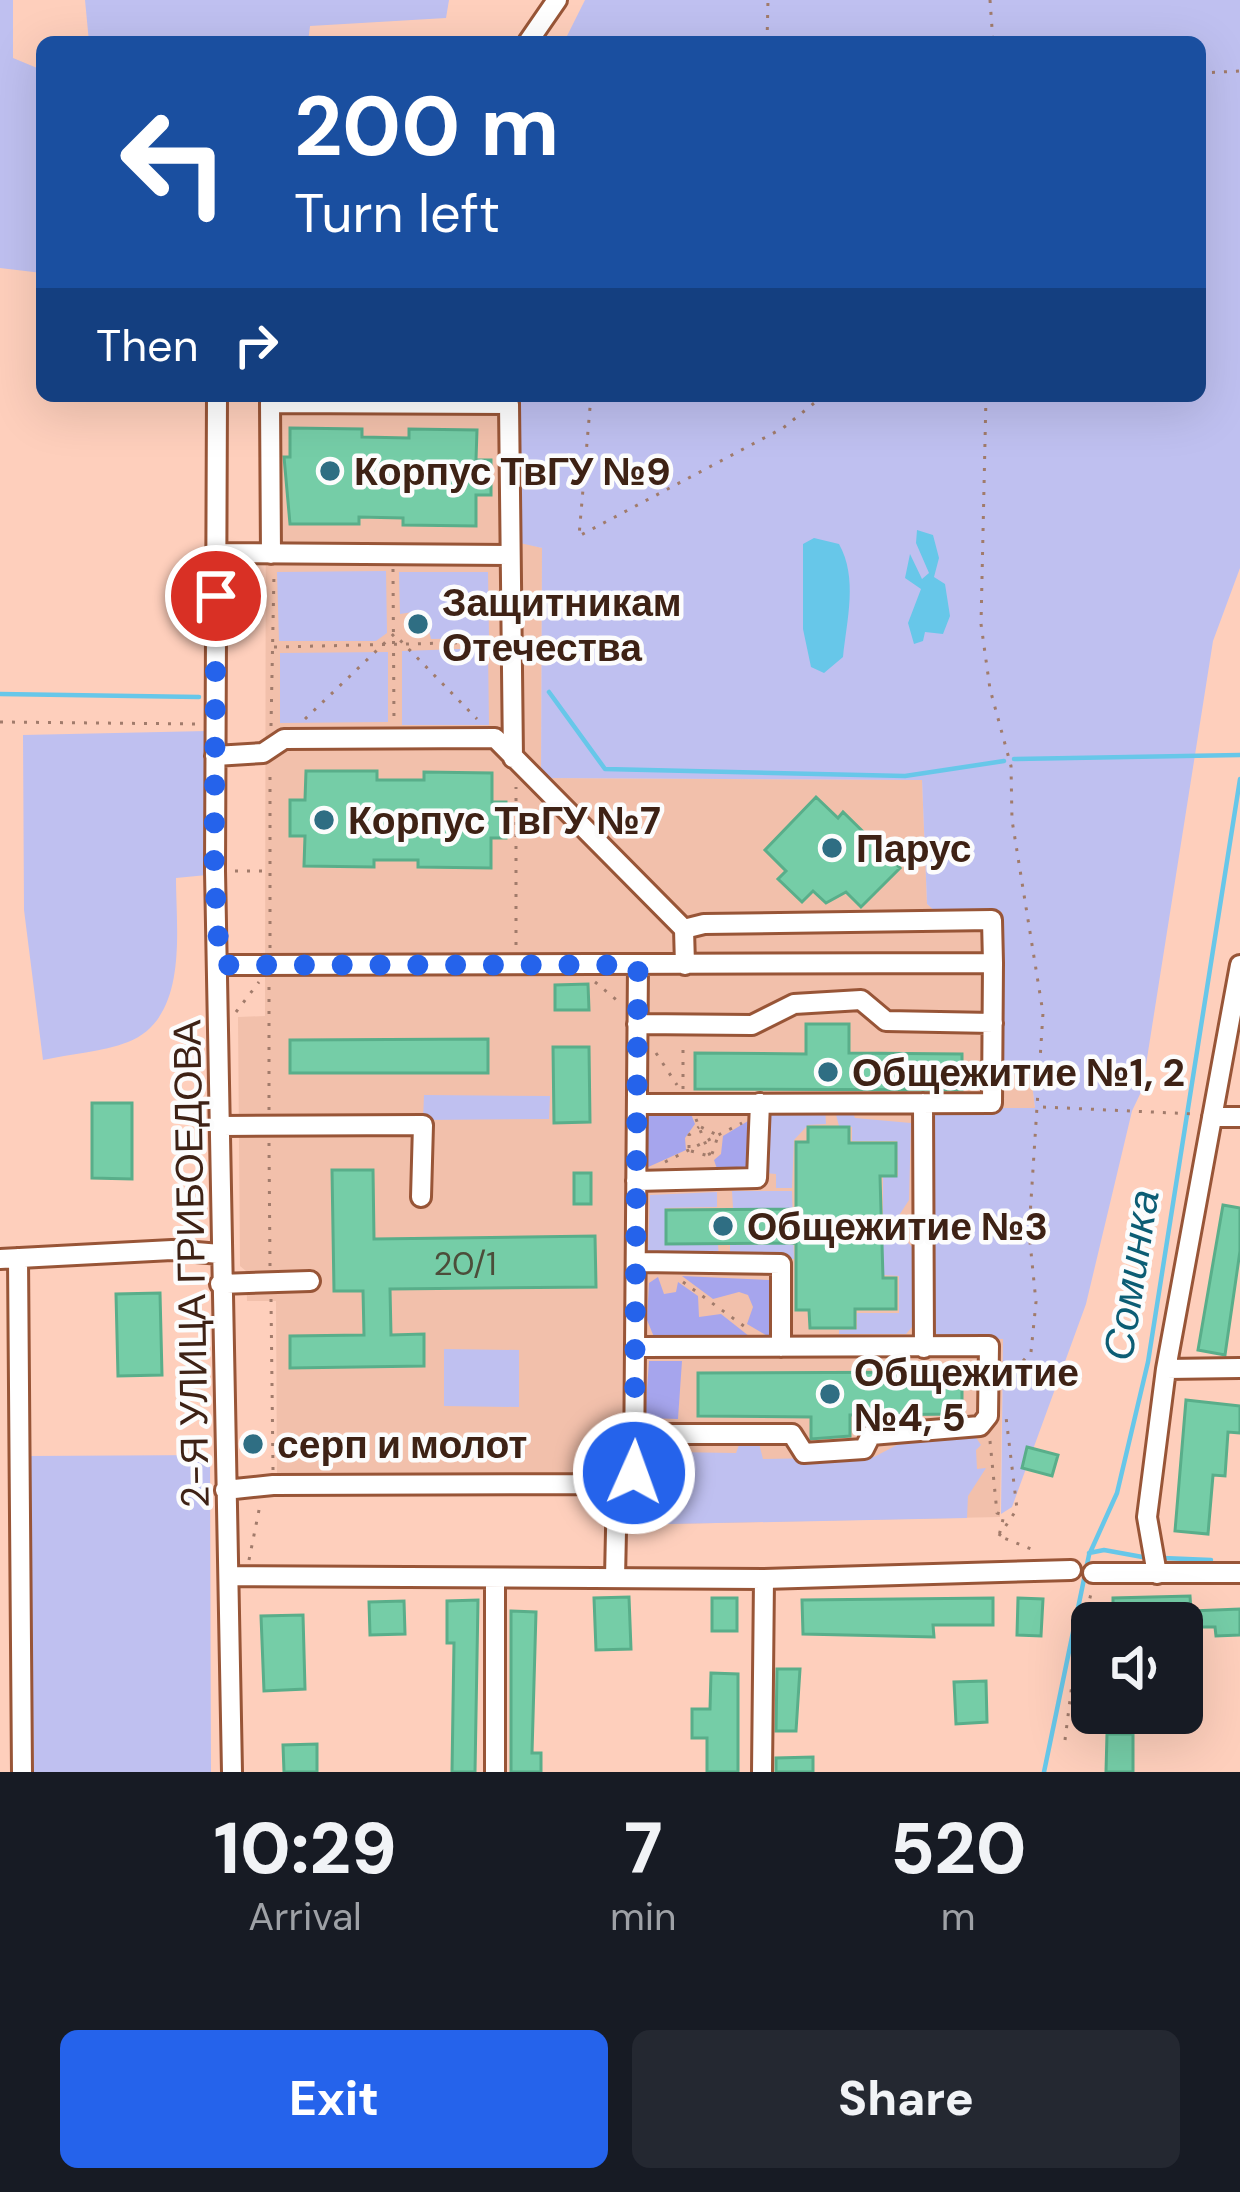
<!DOCTYPE html>
<meta charset="utf-8">
<style>
body{margin:0;font-family:"DM Sans",sans-serif;background:#242831;color:#f1f3f6;height:100vh;display:flex;flex-direction:column;font-size:45px;white-space:nowrap}
*{box-sizing:border-box;margin:0}
p{font-size:39px;color:#9ea1a6}
.icon{flex:none;width:66px;height:66px;fill:none;stroke:currentColor;stroke-width:2;stroke-linecap:round;stroke-linejoin:round}
.map{position:relative;height:1772px;overflow:hidden}
.side{display:flex;flex-direction:column;background:#171b24;flex:1}
.side>*{flex:none}
.banner{position:absolute;left:36px;top:36px;width:1170px;height:366px;border-radius:18px;box-shadow:0 12px 48px #0002;background:#1a4fa0;color:#fff;overflow:hidden}
.fabs{position:absolute;left:1071px;top:1602px;display:grid;gap:24px}
.fabs a{display:grid;place-items:center;width:132px;height:132px;border-radius:18px;background:#171b24;box-shadow:0 12px 48px #0002;font-size:60px}
.pin{position:absolute;display:grid;place-items:center;width:102px;height:102px;color:#fff;margin:-51px;border:6px solid #fff;border-radius:50%;box-shadow:0 3px 12px #0007}
.me{position:absolute;width:132px;margin:-66px;rotate:2deg;stroke-linejoin:round;filter:drop-shadow(0 0 9px #0008)}
.turn{display:flex;align-items:center;gap:42px;height:252px;padding:0 60px;font-size:54px}
.turn .icon{width:156px;height:156px;stroke-width:2.5}
.turn b{display:block;font-size:84px;line-height:102px}
.then{display:flex;align-items:center;height:114px;padding:0 60px;background:#0003;gap:24px;font-size:45px}
.eta{display:flex;justify-content:space-evenly;align-items:center;height:204px;text-align:center}
.eta b{font-size:72px;font-weight:800;line-height:84px}
.action{display:flex;gap:24px;margin-top:auto;padding:24px 60px}
.action a{flex:1;height:138px;border-radius:18px;background:#2563eb;color:#fff;font-size:48px;font-weight:800;line-height:138px;text-align:center}
.action a+a{background:#242831;color:#f1f3f6}
.map>svg:first-child{display:block}
.built{fill:#f2c0ab}
.green{fill:#bfc0f0}
.forest{fill:#a6a5ed}
.water{fill:#67c7e9}
.lines{fill:none;stroke-linecap:round;stroke-linejoin:round}
.stream{stroke:#67c7e9;stroke-width:4.5}
.building{fill:#75cda7;stroke:#59ae8a;stroke-width:3}
.minor-casing{stroke:#985537;stroke-width:24}
.path{stroke:#a17b6b;stroke-width:3;stroke-dasharray:3 9;stroke-linecap:butt}
.minor{stroke:#fff;stroke-width:18}
.route{stroke:#2563eb;stroke-width:21;stroke-dasharray:0 37.8}
.poi-dot{fill:#2f6e83;stroke:#fcfcfc;stroke-width:4.5}
.labels{text-anchor:middle;dominant-baseline:central;stroke-width:9;stroke-linejoin:round;paint-order:stroke}
.number-label{font-size:33px;fill:#4c4d3a}
.poi-label{font-size:39px;font-weight:bold;fill:#3e2215;stroke:#fcfcfc;text-anchor:start}
.street-label{font-size:39px;fill:#3e2215;stroke:#fcfcfc}
.water-label{font-size:42px;font-style:italic;fill:#0c5d74;stroke:#fcfcfc}
</style>
<div class="map">
<svg width="1240" height="1772" viewBox="0 0 1240 1772">
<rect width="100%" height="100%" fill="#fecfbc"/>
<path class="built" d="M266,396l253,1 1,145 22,6 -1,230 381,2 5,124 10,8h65l2,162h27l4,34 -32,231 -3,178 -378,8 1,-46 -346,-1 -1,-177h-29l-1,-30 -6,-5 -2,-249 27,-1z"/>
<path class="green" d="M0,0h13v58l29,12v203l-42,-5z
M85,0h364l-3,18 -136,8 -2,16h-219z
M585,0h655v568l-27,73 -71,449 -10,21 -46,193 -74,203 -11,7 2,-175 -64,-2 -6,-7 -1,-212 10,-10h93l-4,-33 -27,-1 -2,-162h-66l-9,-8 -5,-124 -381,-2 1,-230 -22,-5 -1,-147h681v-354h-636z
M386,571l1,62 -11,8h-97l-2,-69z
M399,572h89l1,66 -58,1 -5,-21 -13,-6 -13,2z
M488,648l1,77h-87v-74z
M388,652v70l-108,1v-70z
M207,731v144l-31,3c0,53 13,140 -48,164 -26,10 -58,12 -85,18l-19,-150 -1,-175z
M424,1095l126,1 -1,23 -126,1z
M850,1106l5,12 56,5 -2,77 -11,17h-15v-40l15,-1 -1,-35h-45v-14l-13,-1 -5,-19z
M825,1107l1,17 -18,1 -14,15 -2,48h-16v-14l-11,-1 1,-54 5,-7z
M732,1191h60l2,68h-64v-14l51,-1v-36h-48z
M717,1192v15l-52,1v37h53l1,12 -66,-1 -5,-5 2,-56z
M897,1231l15,16v80l-6,7h-67v-4l18,-1v-16h42v-37l-16,-1v-43z
M444,1349l75,1v57l-75,-1z
M973,1433l8,12 -5,5 1,19 9,-1 -18,28 -1,22 -345,7 1,-37 18,-19 7,-29 20,1 3,11 65,1 5,-13h17l5,19 111,-2 42,-22z
M210,1455l1,317h-177l-5,-316z"/>
<path class="forest" d="M689,1109l6,15 -10,14 1,12 -40,18 -2,-52 7,-6z
M748,1121v50l-29,4 -5,-15 7,-6 2,-18z
M682,1276l87,4 5,44 -5,13 -22,-13 6,-17 -5,-12 -9,-3 -26,7z
M658,1277l6,17 12,-2 2,-10 20,14 1,21 22,-3 33,26 -100,-3 -7,-17 2,-37z
M649,1361h33l-4,58 -33,-1z"/>
<path class="water" d="M917,530l16,5 6,23 -5,19 11,7 5,32 -7,18 -18,-2 -2,9 -9,3 -6,-21 13,-34 -16,-11 5,-24 12,25 7,-6 -13,-30z
M814,538l25,6c19,34 8,75 4,113l-19,16 -13,-6 -8,-38v-85z"/>
<g class="lines">
<path class="stream" d="M549,692l56,77 300,7 99,-15
M0,694l199,3
M1014,759l226,-4
M1089,1553l15,-3 44,8
M1163,1558l48,2
M1044,1772l45,-217 28,-62 31,-131 92,-583"/>
</g>
<path class="building" d="M290,428l72,1v8l47,1v-9l68,1 -1,30h15v35h-15v31l-73,-1v-7l-44,-1v7h-69l-6,-67h6z
M306,771h71v9h47v-8l68,1v29h14v36h-15v30l-73,-1v-7h-44v7l-70,-1 1,-30h-15v-36h15z
M816,797l22,21 5,-6 57,56 -39,39 -15,-15 -20,11 -13,-12 -11,11 -24,-23 8,-8 -21,-21z
M588,984l1,26h-34v-25z
M806,1024h43v29l113,1v36l-267,-1v-36l111,1z
M488,1039v34h-198v-33z
M553,1047h36l1,75 -36,1z
M92,1103h40v76l-40,-1z
M808,1127h41v16h47v33h-16l3,102h13v31h-41v19h-45l-1,-18h-13v-67l-130,1v-34l130,-1v-67h12z
M332,1170h41l1,69 221,-3 1,51 -206,2 1,46 33,-1v32l-134,2v-32l74,-1 -1,-44h-29z
M574,1173h17v31h-17z
M1223,1205l17,3v43l-15,104 -27,-5z
M160,1293l2,82 -44,1 -2,-82z
M962,1372v42l-112,1v21l-39,3v-22l-113,-1v-43z
M1186,1400l54,6v27l-12,-1 -3,44 -12,-1 -5,59 -33,-3z
M1027,1447l31,8 -6,21 -30,-8z
M1190,1596l1,15 49,-2v26l-24,1 -1,-9h-33v-4h-69v-25z
M629,1597l2,52 -35,1 -2,-52z
M712,1598h25v33h-25z
M993,1598v27h-60l1,12 -131,-3 -1,-34z
M1018,1598l25,1 -2,37 -24,-1z
M478,1600l-3,172h-23l2,-129h-7v-42z
M404,1601l1,33 -35,1 -1,-33z
M511,1611l25,1 -4,141h9v19h-30z
M303,1615l2,74 -41,2 -3,-75z
M777,1669h23l-4,62h-20z
M711,1673l27,1v98h-31v-34h-15v-29h18z
M986,1681l1,41 -31,2 -2,-42z
M1107,1734h26v38h-27z
M317,1744v28h-33l-1,-27z
M813,1757v15h-37v-14z"/>
<g class="lines">
<defs>
<path id="minor" d="M528,42l29,-42
M217,396l-2,475 17,901
M216,553l294,2
M271,554l-1,-151 239,1 4,354
M215,756l48,-3 21,-14 211,-1 189,191
M220,965l773,-2 -1,140 -354,1
M685,965l-1,-36 20,-5 288,-4 1,43
M637,1024l115,1 42,-21 67,-4 25,21 107,2
M923,1103l1,245
M1212,1117h28
M221,1126l202,-1 -2,72
M636,1181l121,-3 3,-75
M18,1258l4,514
M0,1259l172,-9 48,4
M639,1262l142,2v83
M220,1284l90,-3
M1166,1369l74,-1
M636,1434h156l12,19 60,-4 7,-14 109,-9 8,-10 1,-70 -352,1
M225,1490l48,-5 350,-1 11,-11 4,-508
M1093,1573h147
M1157,1574l-10,-57 19,-148 74,-404
M230,1576l534,3 307,-9
M615,1578l2,-94
M495,1772v-194
M762,1772l2,-193"/>
</defs>
<use href="#minor" class="minor-casing"/>
<path class="path" d="M990,0l3,42
M767,42l1,-42
M1200,73l40,-2
M591,396l-12,140 204,-108 40,-32
M986,396l-5,228 9,65 21,77 1,54 31,193 -14,219 7,70 -5,50 -24,27
M393,569l1,153
M274,647l219,-5
M305,719l89,-85 83,85
M0,722l196,2
M271,726l3,-153
M235,871h33
M516,945v-158
M270,948v-177
M595,982l24,20
M236,1012l23,-30
M656,1053l21,32
M683,1089v-45
M1043,1107l152,7
M269,1110v-129
M696,1119l16,42
M701,1127l16,8
M269,1143l1,123
M689,1148v-13l10,-8
M691,1151l18,5
M712,1154l6,-18
M665,1162l77,-39
M683,1282l65,47
M271,1299l2,171
M990,1441l7,72 7,2 -5,21 37,15
M999,1536l18,-27 -11,-92
M249,1560l11,-55
M1065,1740l9,-72 18,-79"/>
<use href="#minor" class="minor"/>
</g>
<g class="lines">
<path class="route" d="M216,596l-2,275 6,94h418l-4,508"/>
</g>
<g class="poi-dot">
<circle cx="330" cy="471" r="12"/>
<circle cx="418" cy="624" r="12"/>
<circle cx="324" cy="820" r="12"/>
<circle cx="832" cy="848" r="12"/>
<circle cx="828" cy="1072" r="12"/>
<circle cx="723" cy="1226" r="12"/>
<circle cx="830" cy="1394" r="12"/>
<circle cx="253" cy="1444" r="12"/>
</g>
<g class="labels">
<g class="number-label">
<text x="465" y="1263">20/1</text>
</g>
<g class="poi-label">
<text x="354" y="471">Корпус ТвГУ №9</text>
<text x="442" y="602">Защитникам<tspan x="442" dy="45">Отечества</tspan></text>
<text x="348" y="820">Корпус ТвГУ №7</text>
<text x="856" y="848">Парус</text>
<text x="852" y="1072">Общежитие №1, 2</text>
<text x="747" y="1226">Общежитие №3</text>
<text x="854" y="1372">Общежитие<tspan x="854" dy="45">№4, 5</tspan></text>
<text x="277" y="1444">серп и молот</text>
</g>
<g class="street-label">
<text transform="translate(191 1264) rotate(-91)">2-Я УЛИЦА ГРИБОЕДОВА</text>
</g>
<g class="water-label">
<text transform="translate(1131 1275) rotate(-81)">Соминка</text>
</g>
</g>
</svg>
<div class="fabs">
<a><svg class="icon" aria-label="sound" viewBox="0 0 24 24"><path d="M4 9h4l5-4v14l-5-4H4zM17 9q2 3 0 6"/></svg></a>
</div>
<div class="pin" style="left:216px;top:596px;background:#d93025"><svg class="icon" aria-label="arrive" viewBox="0 0 24 24"><path d="M6 21V4h12l-3 4 3 4H6"/></svg></div>
<svg class="me" style="left:634px;top:1473px" viewBox="-20 -20 40 40"><circle r="17" fill="#2563eb" stroke="#fff" stroke-width="3"/><path d="M0-11L8 9 0 5-8 9z" fill="#fff"/></svg>
<div class="banner">
<div class="turn"><svg class="icon" aria-label="left" viewBox="0 0 24 24"><path d="M17 20v-9H6M10 6l-5 5 5 5"/></svg><div><b>200 m</b>Turn left</div></div>
<div class="then">Then<svg class="icon" aria-label="right" viewBox="0 0 24 24"><path d="M7 20v-9h11M14 6l5 5-5 5"/></svg></div>
</div>
</div>
<section class="side">
<div class="eta">
<div><b>10:29</b><p>Arrival</p></div>
<div><b>7</b><p>min</p></div>
<div><b>520</b><p>m</p></div>
</div>
<div class="action"><a>Exit</a><a>Share</a></div>
</section>
